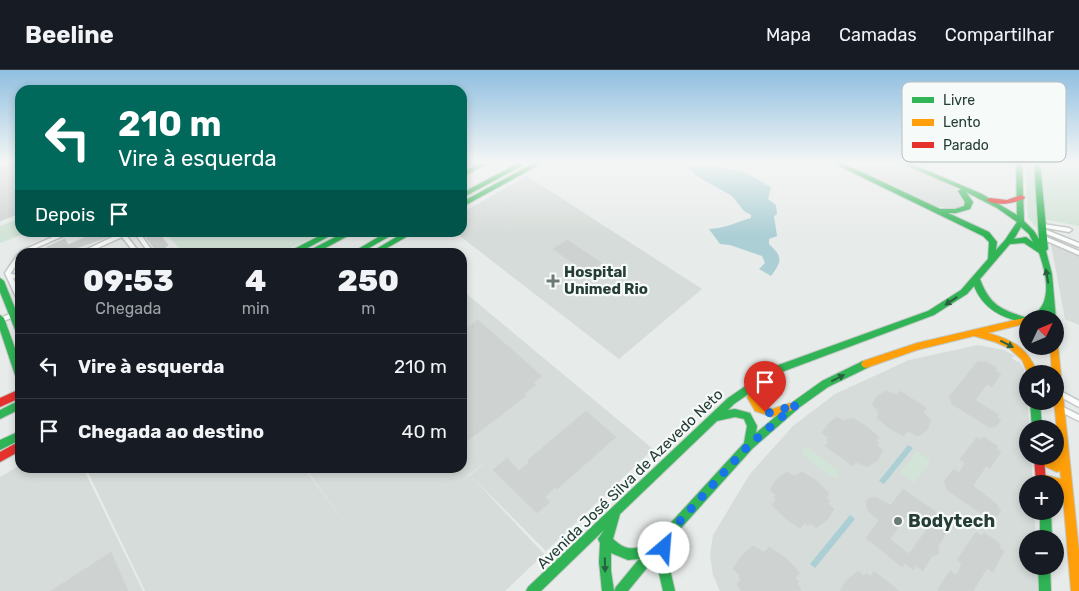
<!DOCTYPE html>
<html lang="pt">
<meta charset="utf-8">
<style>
body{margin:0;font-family:Rubik,sans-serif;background:#20242c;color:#f1f3f6;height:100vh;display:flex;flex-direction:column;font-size:19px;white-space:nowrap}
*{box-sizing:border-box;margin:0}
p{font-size:16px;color:#9ea1a6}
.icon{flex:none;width:28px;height:28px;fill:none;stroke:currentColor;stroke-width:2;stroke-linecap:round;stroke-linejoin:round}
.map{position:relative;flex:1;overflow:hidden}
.sheet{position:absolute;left:15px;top:178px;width:452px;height:225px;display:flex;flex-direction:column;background:#171b24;border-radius:15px;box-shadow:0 2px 8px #0003}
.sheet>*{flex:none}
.guide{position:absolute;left:15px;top:15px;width:452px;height:152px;border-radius:15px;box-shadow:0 2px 8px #0003;background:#00695c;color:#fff;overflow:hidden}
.needle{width:32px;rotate:46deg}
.fabs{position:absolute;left:1019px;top:240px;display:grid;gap:10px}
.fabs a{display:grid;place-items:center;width:45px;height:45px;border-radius:50%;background:#171b24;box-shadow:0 2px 8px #0003;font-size:25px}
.pin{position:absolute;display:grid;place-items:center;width:42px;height:42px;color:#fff;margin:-51px -21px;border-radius:50% 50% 50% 0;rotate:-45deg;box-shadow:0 0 5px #0007}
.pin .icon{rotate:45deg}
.me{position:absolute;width:55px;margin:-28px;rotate:27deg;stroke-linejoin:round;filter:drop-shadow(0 0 4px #0008)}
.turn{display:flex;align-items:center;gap:18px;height:105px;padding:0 20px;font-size:22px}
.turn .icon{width:65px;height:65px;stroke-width:2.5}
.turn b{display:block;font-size:35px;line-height:42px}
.then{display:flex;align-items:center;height:48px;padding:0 20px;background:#0003;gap:10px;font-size:19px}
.eta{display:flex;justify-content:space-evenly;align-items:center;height:85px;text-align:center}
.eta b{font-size:30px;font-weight:800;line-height:35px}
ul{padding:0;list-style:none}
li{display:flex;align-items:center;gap:15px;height:65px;padding:0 20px;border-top:1px solid #363941}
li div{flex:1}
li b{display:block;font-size:19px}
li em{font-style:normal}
header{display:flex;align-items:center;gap:30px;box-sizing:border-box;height:70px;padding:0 25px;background:#171b24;border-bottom:1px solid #363941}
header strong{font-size:24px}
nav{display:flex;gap:28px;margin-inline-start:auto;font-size:18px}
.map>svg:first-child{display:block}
.built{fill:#d6dcd9}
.green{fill:#d2e3d7}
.water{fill:#accfd5}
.building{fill:#ced3d1;stroke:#d0d4d2;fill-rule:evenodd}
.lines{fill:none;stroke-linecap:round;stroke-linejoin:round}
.street-casing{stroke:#c4c8c6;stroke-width:3}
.fast-casing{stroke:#c3c9c6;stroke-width:2}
.slow-casing{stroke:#c3c9c6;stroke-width:2}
.jam-casing{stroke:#c3c9c6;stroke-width:2}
.street{fill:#fbfcfc;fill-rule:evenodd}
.fast{fill:#30b455;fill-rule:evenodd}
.slow{fill:#ff9f0a;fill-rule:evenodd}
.jam{fill:#e5322d;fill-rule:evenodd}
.oneway{fill:#296140}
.route{stroke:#1a73e8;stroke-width:9;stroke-dasharray:0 16.2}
.poi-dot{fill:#6a7a75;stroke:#f6faf8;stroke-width:2}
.labels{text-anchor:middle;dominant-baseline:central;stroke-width:4.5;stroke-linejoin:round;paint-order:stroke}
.poi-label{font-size:15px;font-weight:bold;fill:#263d37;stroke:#f6faf8;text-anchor:start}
.street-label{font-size:15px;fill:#263d37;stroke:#f6faf8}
.near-poi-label{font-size:18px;font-weight:bold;fill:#263d37;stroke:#f6faf8;text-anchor:start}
.key{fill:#f6faf8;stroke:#b8c1be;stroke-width:1}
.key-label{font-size:14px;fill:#263d37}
</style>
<header>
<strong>Beeline</strong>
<nav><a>Mapa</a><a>Camadas</a><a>Compartilhar</a></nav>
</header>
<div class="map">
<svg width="1079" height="521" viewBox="0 0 1079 521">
<rect width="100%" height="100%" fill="#e7ebe9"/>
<path class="built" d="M839,92h57l60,26 9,11v4l-2,3 -7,3 -22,-3z
M527,106l175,113 -83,70 -163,-126 6,-1 1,-20z
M1051,174l28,11v70l-14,-6z
M463,221l190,158 -107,102 -76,-76 22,-17 -29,21 7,-4 74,79 -39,37h-360l-59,-123h218l48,65 -47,-65h157z
M978,275l26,5 11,6 -3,2 5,4 2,-1 5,8 6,60h-2v27h3l2,28h-5v27h6l2,28h-8v27h9l1,25h-318l-7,-16 -3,-20 3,-20 37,-61 43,-48 42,-32 74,-34z
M20,395v3h63l60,123h-143v-114z"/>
<path class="green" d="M1025,92h54v64l-36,-7 -3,12 -12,-13z
M16,150l4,12 4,2 -24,9v-17z
M165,163l156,-1 1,1 -39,19h-100z
M805,377l4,1 27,21 3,7 -5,2 -4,-2 -28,-22 -1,-3z
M917,381l14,10 -17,22 -14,-10z"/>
<path class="water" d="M690,92h24l9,6 21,4 27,15 -3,12 8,6 1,9 -3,2 3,20 -8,3v5c14,13 13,17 2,32l-12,-7 6,-6 -3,-7 -32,-11 -10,-1 -11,-15c17,-1 28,-7 42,-11v-3l-7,-4 -12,-15 -37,-21 -1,-3 -6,-4z
M908,375l5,3 -29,36 -5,-3z
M850,445l5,4 -40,49 -5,-4z"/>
<path class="building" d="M0,92h20v51l-20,8z
M86,162h19l3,5 -38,13 2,2h-22l-3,-5 18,-8 3,6 20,-9z
M142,162h16l10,13 -3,2 2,2 -10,3z
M567,170l35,23 -15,10 -34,-24z
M478,250l64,56 -9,7 3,2 -12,9 2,2 -64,49v-114z
M978,291l5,2 2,-2 12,7 -2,3 6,3 -9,13 -5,-3 -12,16 24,15 -2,3 4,2 -6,7h-6l-37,-23 -3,-7z
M886,321l11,4 3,-4 26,17 -3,4 8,8 -4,10 -9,6 -11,-5 -3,5 -15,-8 -12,-10 2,-5 -2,-1 1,-2 -6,-5 5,-9z
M586,341l30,26 -59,52 -2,-2 -10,10 5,5 -13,11 -44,-43 14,-12 12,13 10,-9 -1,-2z
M837,347l7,4 8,-3 14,8 13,11 -3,4 3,2 -2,3 6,4 -5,10 -11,7 -11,-5 -3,4 -28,-20 3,-4 -2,-2 2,-2 -6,-5 6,-9z
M977,367l4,3 2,-3 15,9 -2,3 5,3 -11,16 -4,-2 -13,20 25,19 -1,2 4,3 -6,9 -5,-3 -2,2 -41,-28 -3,-9 10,-12 5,4 6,-10 -5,-4z
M787,402l7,4 8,-4 15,9 12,12 -3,5 4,3 -2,3 6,5 -7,11 -11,8 -6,-5 -2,3 -3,-3 -5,5 -15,-10 -13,-13 4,-5 -2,-2 2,-3 -6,-5 7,-11z
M903,419l36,25 -3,4 9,7 -3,5 4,3 -8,14 1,7 -7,2 -9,15 -7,-6 -2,5 -10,-7 -2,4 -36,-29 13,-18 -11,-9 -2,-9 2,-3 7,-2 16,8zM911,440l19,15 -21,29 -19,-15z
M976,462l5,4 3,-3 8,5 8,6 -1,4 5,3 -11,21 -6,-4 -14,23h-34l-1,-3 12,-17 6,4 6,-11 -5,-4z
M753,476l11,6 5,-5 18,12 13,14 -5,5 4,3 -2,3 4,4 -1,3h-59l-4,-7 4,-4 -2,-2 1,-3 -7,-6 9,-14z
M111,482l17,39h-77z
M858,501l6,5 2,-3 5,3 3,-5 25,20h-59l6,-10z"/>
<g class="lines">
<defs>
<path id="street" d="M1043,154l26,4 3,2 -3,2 -28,-5v-2z
M1044,159l35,14v4l-37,-15 -1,-1 1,-1z
M64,162h8l-45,20h-7l1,-1z
M123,162h8l-5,3 13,17h-5l-12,-15 -33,15h-7l1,-1z
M134,162h5l14,20h-5z
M1044,166l35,15v4l-37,-16 -1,-1 1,-1z
M20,183v6l-9,14v1l9,1v4l-7,-1 7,15v8l-3,-2 -12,-26 13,-19z
M20,240v5l-20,7v-4z
M1057,319l22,12v6l-24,-13v-4z
M1059,335l20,10v6l-22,-11 -1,-2 1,-2z"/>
<path id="fast" d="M482,92h9l-29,15v-5z
M522,92l2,2 -1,1 -61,33v-5l57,-30z
M536,92h8l-82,45v-5z
M831,92h9l100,47h15l9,-3 1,-4 -7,-11 3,-2 -63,-27h9l75,32 35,21 -1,-53h6l2,59 10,10 5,8 -5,-77h6l8,87 -2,2 6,23 4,45 -1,2v-2h-7l-1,-9c-5,9 -10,9 -19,9v3l-3,1c-23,-5 -42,-14 -51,-37l-7,8 -33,21 -155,58 -45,31 -6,6 7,-1 15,4 7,13 -1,7 38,-32 28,-20 41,-20h6l2,3 -2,3 -41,20 -28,20 -47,41 -80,89 -4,28 6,26h-12l-6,-26 3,-13 -32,39h-26l-3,-29 1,-19 -2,-4 6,-9 -63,61h-15l2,-4 200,-189 45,-31 155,-56 33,-21 27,-31 1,-17 -6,-6zM966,122l31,16 20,14 -12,18 -9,10 1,-8 -8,-10 -41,-19h8l14,-4 3,-7zM1021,157l8,7 4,8 -7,-5 -12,2zM1024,173l15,10c6,17 13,44 -1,58 -3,3 -8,4 -10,7 -26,-8 -38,-12 -48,-39l30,-35zM735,347l9,2 3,7 -3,17 -90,98c-17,7 -25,13 -41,-2l7,-25 97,-93zM611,483l17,7 11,-1 -23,28 -2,4 -3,-20z
M327,162h10l-37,20h-9l1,-2z
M345,162h10l-37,20h-9l1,-2z
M387,162h10l-35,20h-9z
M405,162h10l-35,20h-9z
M0,208l4,3 16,40v14l-3,-1 -1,-2 -16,-40z
M0,245l4,3 16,44v17l-3,-1 -2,-3 -15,-45z
M20,330v9l-20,10v-9z
M1030,331h10l2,28h-10z
M20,361v9l-20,10v-10z
M1040,441h11l1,28h-12z
M1038,496h12l1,25h-12z"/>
<path id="slow" d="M465,92h9l-12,6v-5z
M1028,247l4,2h-4v4l-40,10c25,7 40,15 50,41h-10l-6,-14 -13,-12 -14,-6 -21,-6 -57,14 -51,18 -3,-1 -2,-3 2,-3 54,-18z
M1055,273l3,3 21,205v40h-8l-8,-94 -8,-9v-4h-17l3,-7 4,-2 16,4 -1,-8 -3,1 -15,-7 -5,-9h11l7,5 1,-5 3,-4 -5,-51 1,-27h-3l-2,-28h5z
M760,308l3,1 2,3 -8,15 4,8 11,4 18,-6 3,1 2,3 -2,3 -21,7 -17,-6 -8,-14 10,-18z"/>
<path id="jam" d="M1021,125l4,2 -1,2c-12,4 -26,8 -38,1l4,-2 17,2z
M20,319v9l-20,9v-9z
M20,371v10l-20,11v-10z
M1034,386h10l2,28h-10z"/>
</defs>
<use href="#street" class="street-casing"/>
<use href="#fast" class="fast-casing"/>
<use href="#slow" class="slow-casing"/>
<use href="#jam" class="jam-casing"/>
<use href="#street" class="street"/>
<use href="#fast" class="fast"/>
<use href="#slow" class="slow"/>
<use href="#jam" class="jam"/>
</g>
<defs><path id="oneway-solid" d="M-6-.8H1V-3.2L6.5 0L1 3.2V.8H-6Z" transform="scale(1.25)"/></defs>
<g class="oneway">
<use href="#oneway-solid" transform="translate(1047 206) rotate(-100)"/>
<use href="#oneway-solid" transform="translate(951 231) rotate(146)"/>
<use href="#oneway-solid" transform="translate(1007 274) rotate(27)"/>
<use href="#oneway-solid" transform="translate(838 308) rotate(-27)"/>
<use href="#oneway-solid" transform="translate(605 495) rotate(89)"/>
</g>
<linearGradient id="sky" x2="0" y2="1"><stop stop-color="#90bfe0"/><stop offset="0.56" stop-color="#f4f6f5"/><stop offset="1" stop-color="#f4f6f5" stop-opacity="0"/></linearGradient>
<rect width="1079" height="165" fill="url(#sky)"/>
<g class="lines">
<path class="route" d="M664,478l7,-17 78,-86 48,-41 -25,9 -7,-1"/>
</g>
<g class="poi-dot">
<path d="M550.5 203.5h5v5h5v5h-5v5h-5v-5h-5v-5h5z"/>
<circle cx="898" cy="451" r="5"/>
</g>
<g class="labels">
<g class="poi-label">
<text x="564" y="202">Hospital<tspan x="564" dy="17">Unimed Rio</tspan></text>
</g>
<g class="street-label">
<text transform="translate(630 409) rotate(-44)">Avenida José Silva de Azevedo Neto</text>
</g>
<g class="near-poi-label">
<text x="908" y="451">Bodytech</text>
</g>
</g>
<rect x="902" y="12" width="164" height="80" rx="8" class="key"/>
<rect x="912" y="27" width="22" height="6" fill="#30b455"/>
<rect x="912" y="49" width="22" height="7" fill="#ff9f0a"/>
<rect x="912" y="72" width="22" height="6" fill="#e5322d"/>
<g class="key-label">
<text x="943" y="35">Livre</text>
<text x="943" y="57">Lento</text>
<text x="943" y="80">Parado</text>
</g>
</svg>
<div class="fabs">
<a><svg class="needle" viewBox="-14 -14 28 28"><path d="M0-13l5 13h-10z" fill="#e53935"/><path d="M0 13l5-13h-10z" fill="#9ea1a6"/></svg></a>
<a><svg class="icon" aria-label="sound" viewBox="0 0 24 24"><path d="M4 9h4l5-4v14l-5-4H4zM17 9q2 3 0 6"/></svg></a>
<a><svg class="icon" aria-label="layers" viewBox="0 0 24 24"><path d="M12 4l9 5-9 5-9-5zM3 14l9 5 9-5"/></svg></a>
<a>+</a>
<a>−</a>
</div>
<div class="pin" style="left:765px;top:342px;background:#d93025"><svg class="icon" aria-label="arrive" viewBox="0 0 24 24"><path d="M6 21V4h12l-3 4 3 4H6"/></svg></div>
<svg class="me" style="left:664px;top:478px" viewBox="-20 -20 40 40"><circle r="19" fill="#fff"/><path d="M0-13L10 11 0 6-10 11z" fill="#1a73e8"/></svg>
<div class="guide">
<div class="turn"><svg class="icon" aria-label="left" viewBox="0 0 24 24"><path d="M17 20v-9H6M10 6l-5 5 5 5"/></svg><div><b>210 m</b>Vire à esquerda</div></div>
<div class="then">Depois<svg class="icon" aria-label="arrive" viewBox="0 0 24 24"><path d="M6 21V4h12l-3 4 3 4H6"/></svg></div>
</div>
<section class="sheet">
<div class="eta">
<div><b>09:53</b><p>Chegada</p></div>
<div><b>4</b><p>min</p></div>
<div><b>250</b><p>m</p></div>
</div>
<ul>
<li><svg class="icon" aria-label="left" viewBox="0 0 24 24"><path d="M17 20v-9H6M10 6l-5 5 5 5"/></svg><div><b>Vire à esquerda</b></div><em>210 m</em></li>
<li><svg class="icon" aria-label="arrive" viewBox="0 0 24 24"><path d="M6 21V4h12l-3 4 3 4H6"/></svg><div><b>Chegada ao destino</b></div><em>40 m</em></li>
</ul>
</section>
</div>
